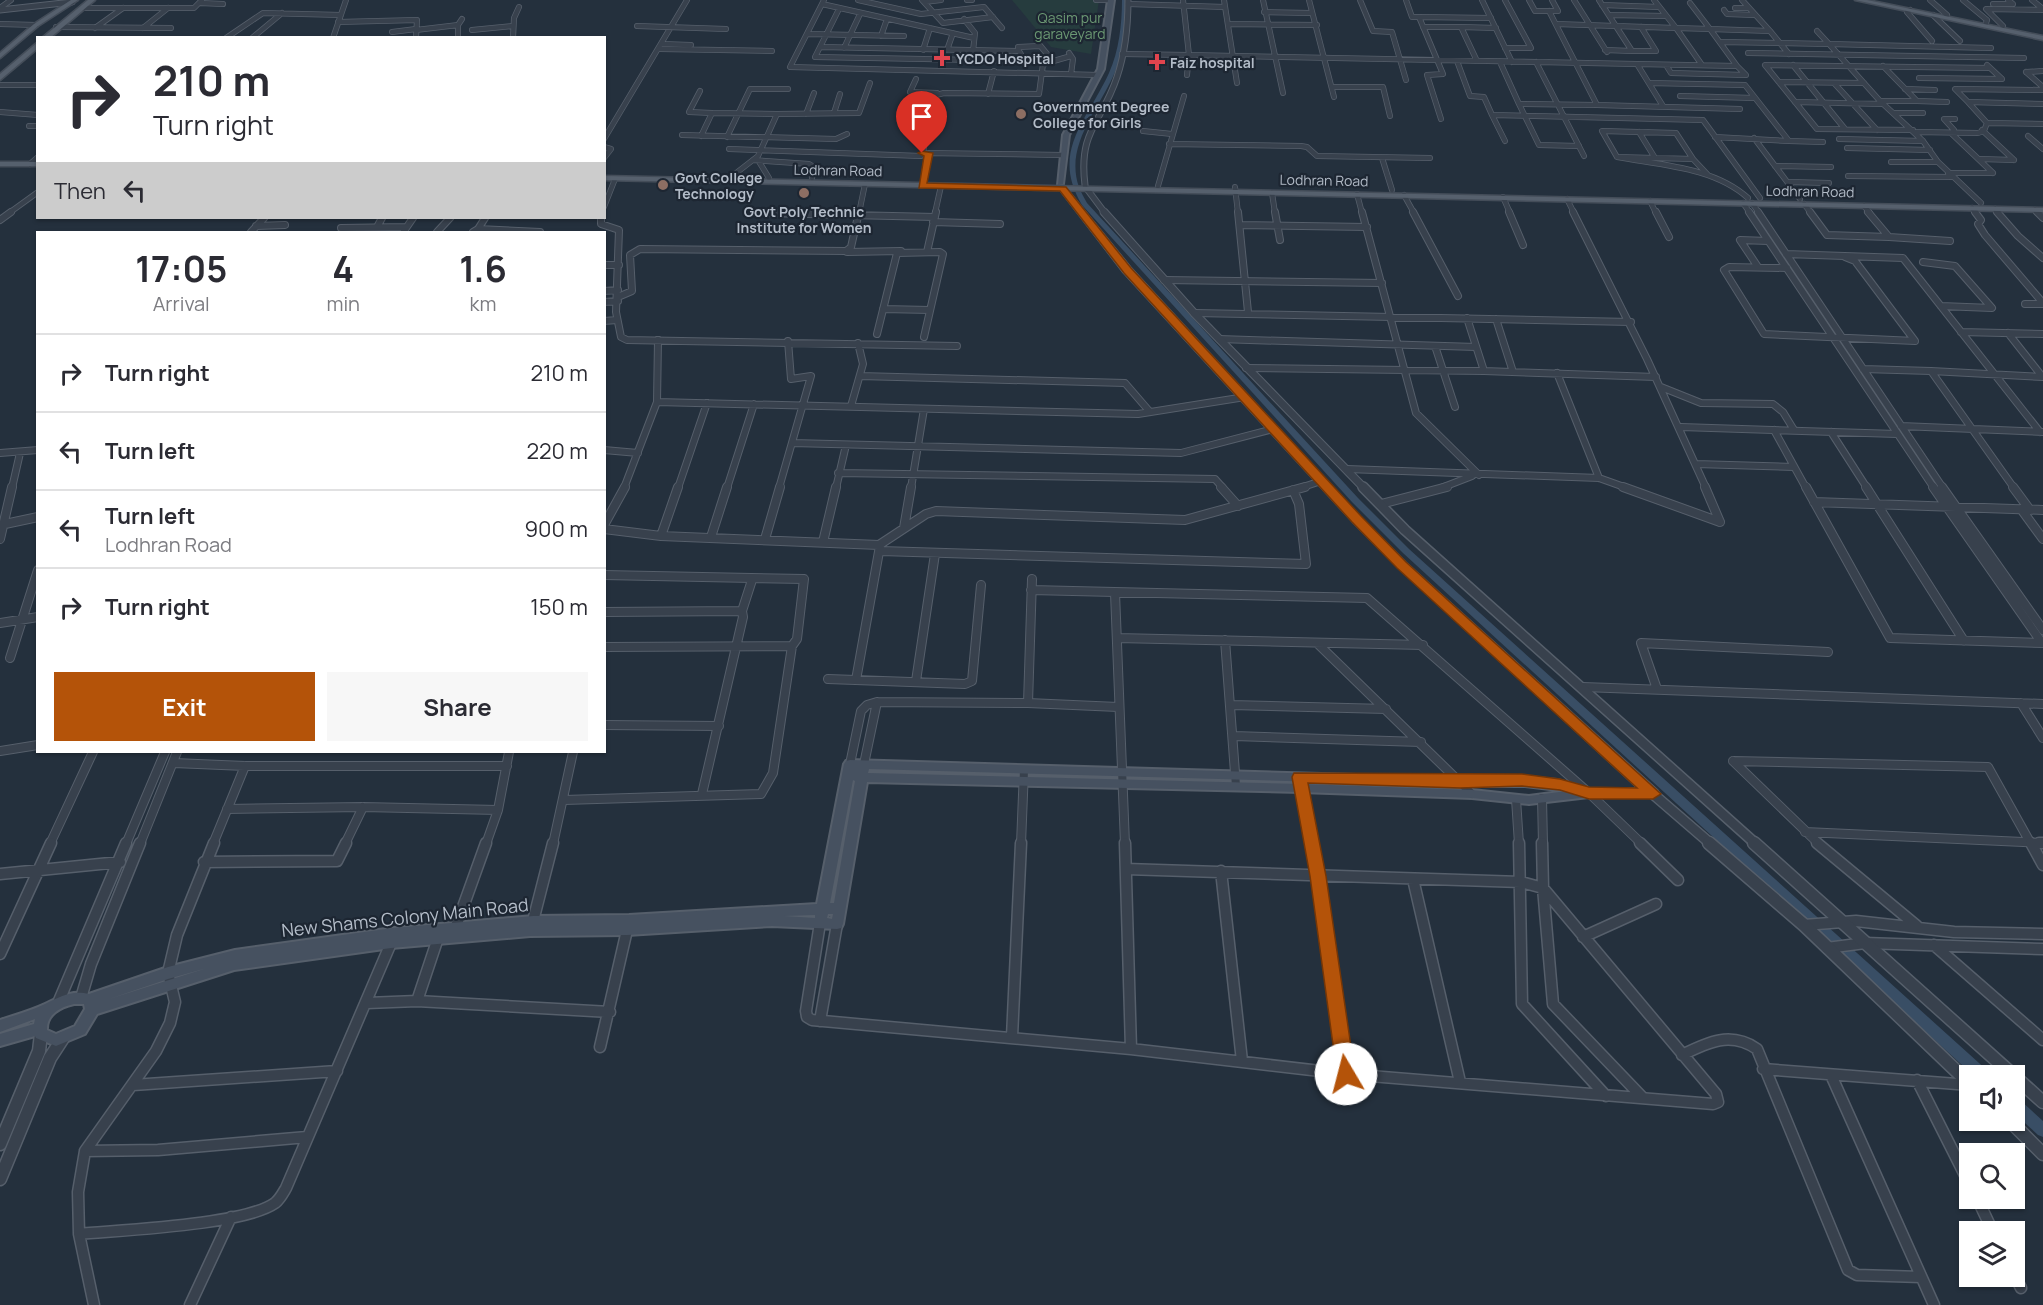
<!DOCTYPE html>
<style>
body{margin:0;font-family:Manrope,sans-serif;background:#f7f7f7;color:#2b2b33;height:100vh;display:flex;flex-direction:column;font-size:22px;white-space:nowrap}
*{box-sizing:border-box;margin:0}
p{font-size:20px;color:#7c7c81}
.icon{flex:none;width:33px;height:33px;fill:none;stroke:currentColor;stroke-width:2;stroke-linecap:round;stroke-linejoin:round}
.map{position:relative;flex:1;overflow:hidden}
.details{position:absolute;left:36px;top:231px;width:570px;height:522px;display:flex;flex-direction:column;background:#fff;border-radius:0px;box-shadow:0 2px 4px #0004}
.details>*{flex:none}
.guide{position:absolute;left:36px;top:36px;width:570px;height:183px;border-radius:0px;box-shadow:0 2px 4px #0004;background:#fff;color:#2b2b33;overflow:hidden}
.tools{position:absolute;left:1959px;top:1065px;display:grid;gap:12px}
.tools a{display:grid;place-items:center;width:66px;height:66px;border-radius:0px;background:#fff;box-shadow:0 2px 4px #0004;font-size:30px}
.pin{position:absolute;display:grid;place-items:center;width:51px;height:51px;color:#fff;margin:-62px -26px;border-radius:50% 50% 50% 0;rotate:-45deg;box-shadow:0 0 6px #0007}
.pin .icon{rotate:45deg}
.me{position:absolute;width:66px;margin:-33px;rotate:352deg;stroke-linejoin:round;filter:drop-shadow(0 0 4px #0008)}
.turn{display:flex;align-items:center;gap:21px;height:126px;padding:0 18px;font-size:27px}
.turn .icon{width:78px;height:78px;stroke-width:2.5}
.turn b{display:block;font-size:42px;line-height:51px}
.then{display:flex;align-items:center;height:57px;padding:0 18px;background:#0003;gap:12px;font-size:22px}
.eta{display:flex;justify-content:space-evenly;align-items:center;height:102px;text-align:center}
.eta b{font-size:36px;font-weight:700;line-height:42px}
.button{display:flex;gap:12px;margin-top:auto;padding:12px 18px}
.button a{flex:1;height:69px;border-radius:0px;background:#b45309;color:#fff;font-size:24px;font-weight:700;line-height:69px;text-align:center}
.button a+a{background:#f7f7f7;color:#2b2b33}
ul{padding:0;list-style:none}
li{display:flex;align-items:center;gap:18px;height:78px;padding:0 18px;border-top:2px solid #e1e1e2}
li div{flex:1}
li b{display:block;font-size:22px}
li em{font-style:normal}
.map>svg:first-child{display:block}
.green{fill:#263c3e}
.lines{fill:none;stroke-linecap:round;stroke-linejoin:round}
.canal{fill:#394e65;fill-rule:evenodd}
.minor-far3-casing{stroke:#565f6b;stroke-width:6}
.minor-far2-casing{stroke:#565f6b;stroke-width:8}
.minor-far1-casing{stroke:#565f6b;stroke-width:10}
.minor-casing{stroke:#565f6b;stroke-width:13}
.tertiary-far3-casing{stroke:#565f6b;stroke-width:7}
.tertiary-far2-casing{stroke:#565f6b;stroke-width:9}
.tertiary-far1-casing{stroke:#565f6b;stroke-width:12}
.tertiary-casing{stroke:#565f6b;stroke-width:15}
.secondary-casing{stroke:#565f6b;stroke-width:4}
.primary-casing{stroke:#444d59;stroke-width:3}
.minor-far3{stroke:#38414d;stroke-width:4.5}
.minor-far2{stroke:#38414d;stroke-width:6}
.minor-far1{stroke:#38414d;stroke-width:8}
.minor{stroke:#38414d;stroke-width:10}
.tertiary-far3{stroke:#38414d;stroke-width:5}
.tertiary-far2{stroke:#38414d;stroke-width:7}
.tertiary-far1{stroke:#38414d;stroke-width:9}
.tertiary{stroke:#38414d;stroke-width:12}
.secondary{fill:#465160;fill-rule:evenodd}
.primary{fill:#56606d;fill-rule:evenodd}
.route{fill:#b45309;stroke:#753606;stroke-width:1.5}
.health-dot{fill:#e0444e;stroke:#1d2632;stroke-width:2}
.education-dot{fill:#8d6e63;stroke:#1d2632;stroke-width:2}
.labels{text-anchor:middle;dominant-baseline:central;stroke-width:4.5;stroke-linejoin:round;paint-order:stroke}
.far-park-label{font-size:14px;fill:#6b9873;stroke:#1d2632}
.far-poi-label{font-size:14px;font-weight:bold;fill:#b3bcc8;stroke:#1d2632;text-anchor:start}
.far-street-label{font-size:14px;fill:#b3bcc8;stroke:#1d2632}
.near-street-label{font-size:18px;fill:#b3bcc8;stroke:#1d2632}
</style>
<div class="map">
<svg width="2043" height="1305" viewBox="0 0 2043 1305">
<rect width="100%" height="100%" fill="#24303d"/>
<path class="green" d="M1012,0h87l-8,54 -40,-7z"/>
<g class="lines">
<path class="canal" d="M1122,0h6c-1,24 -3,50 -13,72 -15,36 -51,73 -36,115 2,5 5,11 8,16l271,295 51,51 580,523 2,4h-17l-571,-523 -51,-51 -270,-297c-32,-54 5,-84 27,-132 10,-22 13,-49 13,-73z
M2014,1098l5,1 24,22v16l-5,-2 -24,-22z"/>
<defs>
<path id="minor-far3" d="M824,0l-34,67 308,8
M858,0l63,14 63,-7 18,21
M922,0l21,23 50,-6
M967,0h5
M1096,0h15
M1183,0l6,55 448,9
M1224,0l13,83
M1263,0l20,93
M1309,0l25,97
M1360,0l13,31 19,1 14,48
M1406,0l6,17h7l24,57 -16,1 14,44
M1482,0l30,62
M1505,0l26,48h-26
M1529,0l6,11h23l-6,-11
M1574,0l33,52
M1599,0l33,51 -27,-1
M1742,0l28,31
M1930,0l17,15
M1963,0l24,20 -1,3
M2032,0l11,9
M924,2l17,-2
M200,3l23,1
M1690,3l20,26 60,2 19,23
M822,4l152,34
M1128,4l97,3
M1993,4h20l-5,-4
M1602,5l57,2
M0,8l11,-8
M82,8h112l8,-8
M1735,8h14
M1724,10l3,4 27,1
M1910,10l-3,2 25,29
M1264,12l47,1
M1609,15l57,1
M1933,15l27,26
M1419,17l72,1
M964,19l11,14 -2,18
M338,22l79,-2 -1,18
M0,24l36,1
M1229,24l88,1
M1556,24l120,4 -22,-28
M637,26l89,3
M2003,26l-17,-17 57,1
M56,27l115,1
M1423,27h38
M95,28l28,-20
M143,28l25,-20
M416,30l42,-5
M472,30l41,-4
M1817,31l12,13
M392,32l24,-3
M807,34l97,2
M881,36l6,-17
M226,38l37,-25 78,2
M252,38l30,-25
M333,38l13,-38
M458,38v-13l4,-6
M513,38l1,-20 5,-11
M1720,42l109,2
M1038,43l14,17
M662,44l29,1
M821,47l198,4 6,10 -210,-4 24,-48
M844,48l16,-34
M660,49l112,2
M923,50l7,-22
M947,50l6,-17
M1019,51l-1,-4 22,-1
M1632,51h24l-15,-24
M1069,53l4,6 -2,15
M1748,53l276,5
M1122,54l67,1 -2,20
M1457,61l13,35 14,1 8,18
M1477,61l-16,-34 35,1
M1500,62l19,42 78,1 -48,-94
M1536,62l48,94
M1666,65l5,8 75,2 -9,-9
M1793,65l52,64
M2026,72l17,15
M2026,72l17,-1
M1919,78l83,1 -15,-14
M916,79l-6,13 27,1
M1779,82l85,1
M1649,83l96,2 44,56 -74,-4
M1834,83l43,47
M0,85h38
M1332,87h51l7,29
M1905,89l30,1
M700,91l-11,21 23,1
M988,94l6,-23
M1680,96l75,2
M1880,101h37l-34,-35
M1917,101l30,1
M1795,102l88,2
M1968,102l-13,-13 88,1
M1519,104l20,41 40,1
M1597,105l143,4
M1663,106l-26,-42 100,2 -27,-37 -34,-1 26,37
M0,112l38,3
M834,113l6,-19
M1894,113h29
M806,114l8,-21
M1987,123l-19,-21 75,2
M29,126h9
M1913,130l-96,-1 -52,-64 225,3
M1954,130l-10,-11h11
M1982,130l32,30
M1143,131l29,3
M1602,131l74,2 17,26 -76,-2z
M1639,132l16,26
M1915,132l63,1 6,-2 3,-8 56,1
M1951,133l42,40
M682,135l154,4 11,-5
M701,136l11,-23 65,1
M2028,136l15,13
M727,137l23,-48h38
M1754,138l46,61
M604,139l83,-139
M1839,139l84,2
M1505,141l-13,-26 211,5 57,78
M1789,141l34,1
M1169,144l132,2 6,1 10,9 113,2
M604,147l7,2 -7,9
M1847,148l83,2
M729,149l192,7 2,-3
M1062,155l-139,-2 9,-57 12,-3 95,1 4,-30 28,-8
M1617,157c43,8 97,10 131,41
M1382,158l10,32
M1693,159l15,16
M1980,159l34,1
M753,160l56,4 5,3 -2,11
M758,160l11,18
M1891,162h47
M30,164l8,-7
M1775,166l56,1
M1948,173h45
M1848,176l105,1
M731,177l27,-21 19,-42 82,-1 11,-30
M1788,182l41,1
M922,186l7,-33
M1158,186l26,-90
M1235,187l3,26
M1272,193l3,20
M1357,194l5,19
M1404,195l10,18
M1503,197l7,16
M1567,199l7,14
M1650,201l6,12
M1743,203l7,10
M1752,203l7,10
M1981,203l-43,-41 -15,-21 -43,-40 -51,-57 162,4
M1804,204l7,9
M1864,206l6,7
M604,207l11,-28
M1972,208l4,5
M1995,209l3,4
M2035,210l3,3
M9,213l29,-21
M765,213h3
M859,213l6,-29
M935,213l6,-27"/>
<path id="minor-far2" d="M1238,212l10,100
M1275,212l5,28
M1362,212l54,201 63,62
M1413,212l45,84
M1509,212l14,33
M1573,212l74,147 59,129
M1656,212l13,25
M1749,212l185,276
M1758,212l185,276
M1810,212l17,23 62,2 -21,-25
M1975,212l6,8 -3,4 7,11 58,68
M1997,212l21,24 25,22
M2037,212l6,6
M765,213l170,4
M601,218v6l18,6 -3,82 5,25 6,3 330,6
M0,220l11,-8
M933,222l67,2
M1240,225l127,2
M256,226l29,-1
M377,227l5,-9
M341,228l65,-1
M478,229l7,-11
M404,231l9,-13
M251,232l13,-14
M437,232l13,-14
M473,232l5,-3 62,3
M1889,237l61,4
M847,252l54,-1
M927,252l9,-40
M1786,254l117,4 137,174
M1923,262l32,4 37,42 -51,-2
M604,265h15
M1758,267l-18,-27 28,1
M1787,268l-58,-1 -5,3 40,64 151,7 -60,-80 -10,-4
M1164,280l218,3
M604,291l14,-1
M618,297l14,-6 -2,-36 10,-6 206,2 5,-4 8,-35
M604,302l14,-1
M2025,304h18
M883,309l47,1
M1194,313l437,9
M1467,318l17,53
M1496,319l17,53
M604,321l13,-1
M1961,332l82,2
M2008,333l33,42
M877,334l20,-81 43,-1 3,2 -19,83
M1219,339l257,8
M1435,346l20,61
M1246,368l238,3 172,6
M1863,369l68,2
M1557,373l42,105
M860,376l265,7 25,29
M1661,387l40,16 72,1 10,8 11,18
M657,402l481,12 107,-17
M851,406l12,-42 -5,-21
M1901,426l142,6
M1681,427l216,7
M1774,430l32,58
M1831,432l36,56
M792,443l389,10 92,-24
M604,450l34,3
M0,453l38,-3
M1696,464l98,3
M1347,469l252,9 28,10
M838,473l377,6 8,9
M12,488l8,-35
M624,488l33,-86 1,-62
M678,488l29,-85
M727,488l27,-84
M779,488l32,-112 -20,3 -3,-38
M836,488l10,-43
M911,488l13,-79
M1300,488l21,-7
M1441,488l31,-12
M2014,488l-83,-117 112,6"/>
<path id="minor-far1" d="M1221,487l17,19
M1623,487l97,35
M1705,487l15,35
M1806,487l84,151 153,5
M1866,487l98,154
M1933,487l109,156
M1942,487l101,143
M2013,487l17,23
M1814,502l229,8
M1381,504l66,-17
M2021,509l22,30
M5,524l33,-7
M604,525l21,-38
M904,528l7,-41
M604,529l57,7 218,9 47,-31 10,-3 249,9 120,-33
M661,536l17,-49
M711,537l16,-50
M0,539l12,-52
M765,539l15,-52
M823,542l13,-55
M881,551l425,13 -7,-60 -6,-14
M1031,590l336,8 222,195 53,51
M1115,593l10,251
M604,612l138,-1
M0,623l38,-6
M1117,638l306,7
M1225,640l11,146
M1318,644l154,150
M604,647l188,-1
M10,658l28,-88
M828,679l137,5 7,-3 9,-96
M856,680l24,-134
M916,681l19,-127
M1583,687l460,17
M1657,689l-16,-46 187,9
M1028,703l4,-124
M2021,703l22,35
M1231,705l155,4
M604,725l115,1
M1234,736l187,6
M0,751l38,-6
M1733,761l255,6 43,77
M1733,761l86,83
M174,763l71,3h262
M850,764l11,-53 6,-6 10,-3 151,1 90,4
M864,764l13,-62
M1299,777l13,67
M702,794l41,-177 -1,-6 10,-31
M1542,798l1,46
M1516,799l3,45
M564,800l197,-6 12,-21 19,-127 5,-7 7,-60 -200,-4
M227,809l136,-2 135,3
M1805,832l238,11
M50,844l43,-92
M126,844l39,-92
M140,844l37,-92
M213,844l32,-78
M345,844l18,-37
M486,844l12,-34 11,-58
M553,844l20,-92
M1021,844l3,-74"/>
<path id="minor" d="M1125,843l6,206
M1312,843l34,231
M1519,843l3,161 84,92
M1542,843l1,45 10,116 90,94
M1640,843l38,37
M1817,843l100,83
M2031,843l12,22
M2039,843h4
M204,862l133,-1 9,-18
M1221,871l21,190
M0,874l120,-12
M1413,879l47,203
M820,923l-14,88 1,6 5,3 319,29 215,25 367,30 5,-2 -2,-8 -173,-206 -22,-6 -395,-13
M532,925l21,-82
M1804,925l52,-4 98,11 89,2
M454,932l32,-89
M1583,937l73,-33
M1934,945l109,95
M1827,948l38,-5 178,6
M0,954l51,-111
M81,998l10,-34 49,-121
M417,1001l21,-63
M58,1003l68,-160
M367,1003l50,-2 193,11
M820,1021l17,-97
M1012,1037l9,-194
M600,1047l27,-117
M1682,1055c26,-13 49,-24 75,-6l91,221 9,5 64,2
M1763,1069l207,16
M1831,1075l103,230
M1917,1080l53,105
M133,1085l204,-14
M85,1151l73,-1 149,-13
M1977,1198l16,34
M79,1234c42,-4 165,-9 196,-31 5,-4 8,-10 11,-15l105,-245
M2014,1274l7,14
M94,1305l-15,-71 -1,-42 7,-41 71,-100 14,-28 5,-21 -7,-29 9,-38 37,-92
M190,1305l41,-88"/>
<path id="tertiary-far3" d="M0,10l72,-8
M1085,185c-7,-55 17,-62 32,-108 8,-24 11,-52 11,-77
M1087,189l18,24"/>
<path id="tertiary-far2" d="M1104,212l90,101 170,175"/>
<path id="tertiary-far1" d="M1363,487l42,43 351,314
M1653,794l58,50"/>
<path id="tertiary" d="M1709,843l95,82 166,159
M1754,843l289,259
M2009,1120l34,34
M0,1144l39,-93 2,-17
M0,1179l50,-121 13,-20"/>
<path id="secondary" d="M1108,0h6l-10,69 -35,66 -6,49 -5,1 5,-50 35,-66z
M1061,188h4l65,80 229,249 46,46 252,228 2,3 -2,3h-68l-60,7 -57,-6 -171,-6 -434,-10 -24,142 -2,4 -4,1 -65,-3 -145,9 -97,1 -139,12 -157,22 -137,44 -12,20 -29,12 -20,-8 -1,-2 -35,10v-12l34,-10 1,-5 -35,13v-12c15,-5 30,-9 45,-16 15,-7 26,-14 44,-10l79,-27 67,-17 158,-22 140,-12 96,-1 188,-11 27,-140 2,-3 4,-1 610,18 65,-1 32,3 32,9h51l-241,-222 -46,-46 -229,-249 -63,-82zM869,769l591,17h65l42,5 -38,5 -57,-6 -171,-6 -433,-11zM853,780l2,1 -21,122h-4zM828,914h5l-1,5 -5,-1zM815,915v3l-31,-2zM207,968l-98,31 59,-20zM74,1004h10l1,5 -10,17 -19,8 -9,-4c-1,-15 13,-23 27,-26z"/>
<path id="primary" d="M71,0h7l-40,26 -38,32v-5l34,-29z
M88,0h7l-45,38h-8z
M1855,0h12l176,36v4z
M38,42v6l-38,32v-6z
M0,162h38v4h-38z
M604,176l1439,32v4l-1439,-32z"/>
</defs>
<use href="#minor-far3" class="minor-far3-casing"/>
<use href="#minor-far2" class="minor-far2-casing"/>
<use href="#minor-far1" class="minor-far1-casing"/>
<use href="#minor" class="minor-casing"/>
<use href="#tertiary-far3" class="tertiary-far3-casing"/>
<use href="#tertiary-far2" class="tertiary-far2-casing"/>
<use href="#tertiary-far1" class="tertiary-far1-casing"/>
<use href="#tertiary" class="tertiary-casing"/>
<use href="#secondary" class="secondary-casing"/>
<use href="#primary" class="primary-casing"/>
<use href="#minor-far3" class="minor-far3"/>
<use href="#minor-far2" class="minor-far2"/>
<use href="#minor-far1" class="minor-far1"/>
<use href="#minor" class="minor"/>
<use href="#tertiary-far3" class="tertiary-far3"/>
<use href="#tertiary-far2" class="tertiary-far2"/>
<use href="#tertiary-far1" class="tertiary-far1"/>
<use href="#tertiary" class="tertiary"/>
<use href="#secondary" class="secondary"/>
<use href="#primary" class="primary"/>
</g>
<path class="route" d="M922,151l11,2 -6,30 139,4 65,81 230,248 45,46 255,232 -8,5h-64l-29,-9 -38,-4 -62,2 -152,-5 18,93 29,198 -3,6 -6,2 -7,-2 -2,-6 -27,-198 -18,-99 2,-4 228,1 38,5 29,8 48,1 -240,-220 -45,-46 -228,-249 -64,-82 -141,-3 5,-32 -6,-3z"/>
<g class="health-dot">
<path d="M939 49h6v6h6v6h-6v6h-6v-6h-6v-6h6z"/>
<path d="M1154 53h6v6h6v6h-6v6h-6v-6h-6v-6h6z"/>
</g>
<g class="education-dot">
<circle cx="1021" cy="114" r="6"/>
<circle cx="663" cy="185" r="6"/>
<circle cx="804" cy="193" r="6"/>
</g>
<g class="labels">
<g class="far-park-label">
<text x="1070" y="17">Qasim pur<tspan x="1070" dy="16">garaveyard</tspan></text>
</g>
<g class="far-poi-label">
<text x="956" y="58">YCDO Hospital</text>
<text x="1170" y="62">Faiz hospital</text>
<text x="1033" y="106">Government Degree<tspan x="1033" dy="16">College for Girls</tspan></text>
<text x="675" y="177">Govt College<tspan x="675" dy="16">Technology</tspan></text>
<text x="804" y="211" text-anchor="middle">Govt Poly Technic<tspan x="804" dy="16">Institute for Women</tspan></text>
</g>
<g class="far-street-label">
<text transform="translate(838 170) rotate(1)">Lodhran Road</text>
<text transform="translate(1324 180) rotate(1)">Lodhran Road</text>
<text transform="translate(1810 191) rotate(1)">Lodhran Road</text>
</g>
<g class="near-street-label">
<text transform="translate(405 917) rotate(-6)">New Shams Colony Main Road</text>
</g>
</g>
</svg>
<div class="tools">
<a><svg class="icon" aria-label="sound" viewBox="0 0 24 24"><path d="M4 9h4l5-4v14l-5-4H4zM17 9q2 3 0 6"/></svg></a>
<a><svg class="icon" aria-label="search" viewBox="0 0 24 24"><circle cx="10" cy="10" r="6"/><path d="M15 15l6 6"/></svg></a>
<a><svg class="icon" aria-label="layers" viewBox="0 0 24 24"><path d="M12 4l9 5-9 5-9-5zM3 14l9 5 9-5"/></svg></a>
</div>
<div class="pin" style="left:922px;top:153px;background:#d93025"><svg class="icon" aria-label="arrive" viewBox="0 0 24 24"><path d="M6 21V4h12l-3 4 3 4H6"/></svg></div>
<svg class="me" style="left:1346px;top:1074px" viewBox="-20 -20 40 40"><circle r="19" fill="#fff"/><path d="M0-13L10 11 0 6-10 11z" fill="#b45309"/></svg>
<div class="guide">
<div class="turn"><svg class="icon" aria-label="right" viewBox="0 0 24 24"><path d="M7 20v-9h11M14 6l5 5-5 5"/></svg><div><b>210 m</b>Turn right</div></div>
<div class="then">Then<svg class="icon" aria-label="left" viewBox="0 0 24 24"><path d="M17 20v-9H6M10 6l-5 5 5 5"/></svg></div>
</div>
<section class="details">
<div class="eta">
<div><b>17:05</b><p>Arrival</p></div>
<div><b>4</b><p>min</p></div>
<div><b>1.6</b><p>km</p></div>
</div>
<ul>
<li><svg class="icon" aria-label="right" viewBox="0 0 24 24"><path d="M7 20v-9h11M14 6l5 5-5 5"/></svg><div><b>Turn right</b></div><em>210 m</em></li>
<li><svg class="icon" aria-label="left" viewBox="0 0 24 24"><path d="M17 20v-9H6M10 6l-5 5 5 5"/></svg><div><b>Turn left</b></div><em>220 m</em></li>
<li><svg class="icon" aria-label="left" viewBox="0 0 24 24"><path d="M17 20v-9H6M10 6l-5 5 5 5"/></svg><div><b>Turn left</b><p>Lodhran Road</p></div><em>900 m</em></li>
<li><svg class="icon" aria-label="right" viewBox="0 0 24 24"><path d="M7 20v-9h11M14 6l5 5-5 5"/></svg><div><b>Turn right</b></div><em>150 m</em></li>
</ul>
<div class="button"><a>Exit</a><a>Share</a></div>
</section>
</div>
